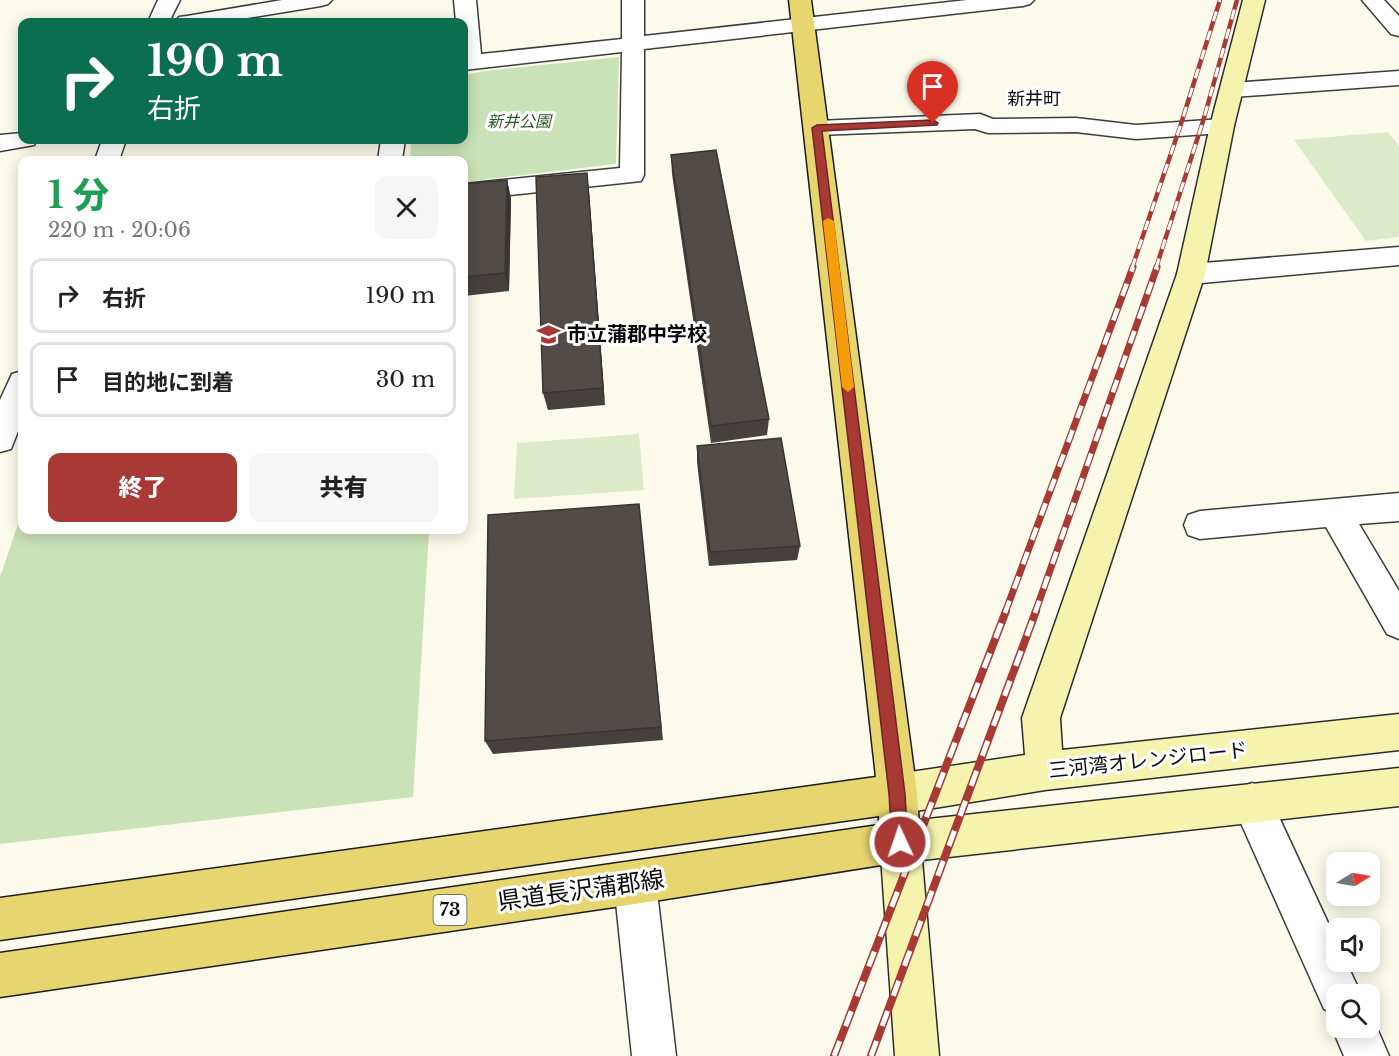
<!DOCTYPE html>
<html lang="ja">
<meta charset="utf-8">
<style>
body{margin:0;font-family:"Libre Baskerville","Noto Sans JP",serif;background:#f6f6f6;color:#222;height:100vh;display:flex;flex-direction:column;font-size:22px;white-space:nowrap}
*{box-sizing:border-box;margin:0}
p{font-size:20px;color:#767676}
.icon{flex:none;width:33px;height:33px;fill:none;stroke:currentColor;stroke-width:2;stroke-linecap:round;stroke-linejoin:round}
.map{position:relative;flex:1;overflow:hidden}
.details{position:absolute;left:18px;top:156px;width:450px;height:378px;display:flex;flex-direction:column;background:#fff;border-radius:12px;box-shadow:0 3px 15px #0003}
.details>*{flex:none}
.top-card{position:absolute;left:18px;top:18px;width:450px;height:126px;border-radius:12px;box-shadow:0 3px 15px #0003;background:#0b6e4f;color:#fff;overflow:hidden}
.needle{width:39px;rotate:79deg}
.controls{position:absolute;left:1326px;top:852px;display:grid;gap:12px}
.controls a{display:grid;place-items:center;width:54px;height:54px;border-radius:12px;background:#fff;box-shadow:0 3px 15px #0003;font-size:30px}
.pin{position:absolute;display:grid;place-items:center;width:51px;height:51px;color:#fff;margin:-62px -26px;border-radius:50% 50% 50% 0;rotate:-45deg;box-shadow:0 0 6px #0007}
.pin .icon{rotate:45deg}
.me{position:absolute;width:66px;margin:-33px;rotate:357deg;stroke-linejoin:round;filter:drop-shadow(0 0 4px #0008)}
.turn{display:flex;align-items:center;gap:21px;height:126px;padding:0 30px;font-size:27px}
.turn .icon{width:78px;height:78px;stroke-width:2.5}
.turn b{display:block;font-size:42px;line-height:51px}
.round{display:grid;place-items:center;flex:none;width:63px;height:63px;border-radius:12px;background:#f6f6f6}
.headline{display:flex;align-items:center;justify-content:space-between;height:102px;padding:0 30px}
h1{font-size:36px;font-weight:800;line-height:45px;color:#1e9e55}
.primary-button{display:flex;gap:12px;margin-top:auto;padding:12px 30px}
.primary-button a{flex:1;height:69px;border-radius:12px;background:#a83934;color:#fff;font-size:24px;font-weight:800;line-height:69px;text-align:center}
.primary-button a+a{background:#f6f6f6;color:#222}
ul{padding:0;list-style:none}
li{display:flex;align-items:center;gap:18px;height:75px;margin:0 12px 9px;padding:0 18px;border:3px solid #e0e0e0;border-radius:12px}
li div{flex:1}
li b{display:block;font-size:22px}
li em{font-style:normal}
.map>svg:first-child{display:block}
.green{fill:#cae2b8}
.pitch{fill:#dceac9}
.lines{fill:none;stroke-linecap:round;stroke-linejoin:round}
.street-casing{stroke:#3d3d3d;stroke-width:3}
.secondary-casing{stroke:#2c2c2c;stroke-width:3}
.primary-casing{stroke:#1b1b1b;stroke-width:3}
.street{fill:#fff;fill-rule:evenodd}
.secondary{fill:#f5f3ad;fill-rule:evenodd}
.primary{fill:#e7d56f;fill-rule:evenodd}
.rail-far2-casing{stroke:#a83934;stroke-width:4.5}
.rail-far1-casing{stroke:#a83934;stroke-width:7}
.rail-casing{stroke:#a83934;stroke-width:8}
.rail-far2{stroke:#fff;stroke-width:3;stroke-dasharray:10;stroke-linecap:butt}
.rail-far1{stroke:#fff;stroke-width:4.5;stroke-dasharray:13;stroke-linecap:butt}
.rail{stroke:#fff;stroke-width:5;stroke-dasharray:16;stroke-linecap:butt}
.wall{fill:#46413e}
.shaded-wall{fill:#393532}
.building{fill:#514c48;stroke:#393532;stroke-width:1.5}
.route{fill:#a83934;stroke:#6d2522;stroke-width:1.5}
.slow{fill:#f59e0b}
.labels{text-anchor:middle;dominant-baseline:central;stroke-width:6;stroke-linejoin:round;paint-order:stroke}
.far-park-label{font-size:16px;font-style:italic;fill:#2a5924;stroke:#fff}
.far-quarter-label{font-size:18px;fill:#0a0a0a;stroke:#fff}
.shield{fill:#fff;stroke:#545454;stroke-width:1.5}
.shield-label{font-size:18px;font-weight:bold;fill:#0a0a0a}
.poi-label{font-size:20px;font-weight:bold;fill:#0a0a0a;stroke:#fff;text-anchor:start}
.street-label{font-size:20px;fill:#0a0a0a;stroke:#fff}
.near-street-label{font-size:24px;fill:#0a0a0a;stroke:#fff}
</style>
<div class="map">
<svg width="1399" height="1056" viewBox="0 0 1399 1056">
<rect width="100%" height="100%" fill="#fcfaea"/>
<path class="green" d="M619,57l-3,107 -152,18v-22h-54l1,-20h53v-65l20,-4z
M22,512v18h407l-16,267 -413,47v-267z"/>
<path class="pitch" d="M1388,132l11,14v91l-33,4 -72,-101z
M639,434l5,56 -130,9 3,-56z"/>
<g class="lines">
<defs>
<path id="street" d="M158,0h22l-11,22h-21z
M282,0h50l-4,4 -7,2 -98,16h-47l3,-5 8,-1z
M454,0h22l5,54 141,-15v-39h22v36l323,-36h67l-4,4 -7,2 -379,43v126l-3,6 -177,19v-16l156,-16 2,-116 -158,18v-48h-8z
M1362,0h22l15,16v20l-8,-2z
M1399,71v14l-167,12 -8,-2 -4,-5 4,-5 8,-2z
M980,114l13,5 83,-1 60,7 86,-6 8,2 4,5 -4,5 -8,2 -86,6 -60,-7 -88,1 -13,-4 -158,6 -8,-2 -4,-5 4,-5 8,-2z
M22,133v7h15l-3,5 -34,6v-16z
M102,140h24l-7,20h-24z
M381,140h24l-3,20h-24z
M1399,247v18l-208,19 -10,-3 -4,-7 4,-7 10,-3z
M22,371v50l-11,28 -11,3v-52l12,-26z
M1399,493v28l-40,3 40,67v48l-12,-5 -61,-107 -126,12 -12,-4 -4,-10 4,-10 12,-4z
M1252,783l14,6 70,151v22h10l15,32h-25v21l-12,-6 -92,-206 6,-14z
M635,862l15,6 6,15 20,173h-44l-18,-173 6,-15z
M1370,1012l19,44h-45l-12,-28 4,-11v11h34z"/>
<path id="secondary" d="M1243,0h22l-31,126 -29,148 -145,444 2,32 337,-36v36l-354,40 -148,24 -14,-6 -6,-14 6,-14 14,-6 128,-19 -3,-37 155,-444 33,-148z
M1399,768v38l-477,54 17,196h-44l-15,-214 6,-14 14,-6z"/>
<path id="primary" d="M789,0h22l106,794 3,48 -6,14 -14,6 -265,42 -635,93v-44l879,-128v-9l-879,124v-42l876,-121z"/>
</defs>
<use href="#street" class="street-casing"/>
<use href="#secondary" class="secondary-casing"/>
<use href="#primary" class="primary-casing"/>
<use href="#street" class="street"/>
<use href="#secondary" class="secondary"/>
<use href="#primary" class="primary"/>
<defs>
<path id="rail-far2" d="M1132,268l48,-141 40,-127
M1156,268l48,-150 33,-118"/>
<path id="rail-far1" d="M1005,613l128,-346
M1035,613l122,-346"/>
<path id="rail" d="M834,1056l172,-445
M871,1056l165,-445"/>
</defs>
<use href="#rail-far2" class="rail-far2-casing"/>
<use href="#rail-far1" class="rail-far1-casing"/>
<use href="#rail" class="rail-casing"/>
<use href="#rail-far2" class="rail-far2"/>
<use href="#rail-far1" class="rail-far1"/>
<use href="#rail" class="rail"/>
</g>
<path class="wall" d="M671,155l98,264 -2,16 -56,8 -39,-269z
M507,180l4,19 -2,92 -45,5v-112z
M589,192l16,213 -57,5 -5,-17z
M697,446l103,100 -3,14 -88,6 -12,-104z
M639,504l24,236 -170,14 -8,-13z"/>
<path class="shaded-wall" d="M587,173l2,19 16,213 -2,-17z
M507,180l4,19 -2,92 -4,-18z"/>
<path class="building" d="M716,150l53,269 -58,7 -40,-271z
M587,173l16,215 -60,5 -7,-216z
M507,180l-2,93 -41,4v-93z
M781,438l19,108 -90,6 -13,-106z
M639,504l22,223 -176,14 3,-226z"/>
<path class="route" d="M933,120l5,3 -1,2 -115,6 83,663 3,48 -2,6 -6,2 -6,-2 -2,-6 -3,-48 -77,-666 5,-3z"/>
<path class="slow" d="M828,218l6,3 20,166 -6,5 -6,-5 -19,-166z"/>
<defs>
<symbol id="school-bare" viewBox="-9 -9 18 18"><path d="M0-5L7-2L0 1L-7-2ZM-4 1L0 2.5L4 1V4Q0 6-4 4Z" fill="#a83934" stroke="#fff" stroke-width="2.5" paint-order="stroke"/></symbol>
</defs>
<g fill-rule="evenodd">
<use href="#school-bare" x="532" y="318" width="33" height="33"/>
</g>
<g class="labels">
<g class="far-park-label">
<text x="519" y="121">新井公園</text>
</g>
<g class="far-quarter-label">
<text x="1034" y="99">新井町</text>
</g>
<rect class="shield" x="433.5" y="895" width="33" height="30" rx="4.5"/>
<g class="shield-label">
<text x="450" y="910">73</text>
</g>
<g class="poi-label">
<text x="567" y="334">市立蒲郡中学校</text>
</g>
<g class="street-label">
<text transform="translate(1148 760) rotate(-6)">三河湾オレンジロード</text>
</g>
<g class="near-street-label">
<text transform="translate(581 890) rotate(-8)">県道長沢蒲郡線</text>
</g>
</g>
</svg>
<div class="controls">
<a><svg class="needle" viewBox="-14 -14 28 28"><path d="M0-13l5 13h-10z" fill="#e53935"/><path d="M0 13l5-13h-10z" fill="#767676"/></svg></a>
<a><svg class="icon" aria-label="sound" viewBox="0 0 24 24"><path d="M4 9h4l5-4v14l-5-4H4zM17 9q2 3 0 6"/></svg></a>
<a><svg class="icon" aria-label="search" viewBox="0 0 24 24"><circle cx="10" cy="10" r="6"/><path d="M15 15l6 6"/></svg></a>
</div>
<div class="pin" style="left:933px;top:123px;background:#d93025"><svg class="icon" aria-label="arrive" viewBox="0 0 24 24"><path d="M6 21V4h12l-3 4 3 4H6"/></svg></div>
<svg class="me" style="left:900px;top:842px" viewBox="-20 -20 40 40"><circle r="17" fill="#a83934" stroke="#fff" stroke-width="3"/><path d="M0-11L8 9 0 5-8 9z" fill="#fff"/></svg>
<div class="top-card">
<div class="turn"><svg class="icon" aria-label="right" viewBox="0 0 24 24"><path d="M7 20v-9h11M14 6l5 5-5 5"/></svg><div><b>190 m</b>右折</div></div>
</div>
<section class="details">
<div class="headline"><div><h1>1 分</h1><p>220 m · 20:06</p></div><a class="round"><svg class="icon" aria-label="close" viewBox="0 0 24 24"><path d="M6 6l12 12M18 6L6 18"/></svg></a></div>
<ul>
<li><svg class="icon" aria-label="right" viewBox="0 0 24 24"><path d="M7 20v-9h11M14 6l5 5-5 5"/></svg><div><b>右折</b></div><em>190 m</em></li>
<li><svg class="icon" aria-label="arrive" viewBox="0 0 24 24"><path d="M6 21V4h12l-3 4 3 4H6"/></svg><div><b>目的地に到着</b></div><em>30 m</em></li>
</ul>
<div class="primary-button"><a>終了</a><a>共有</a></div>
</section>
</div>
